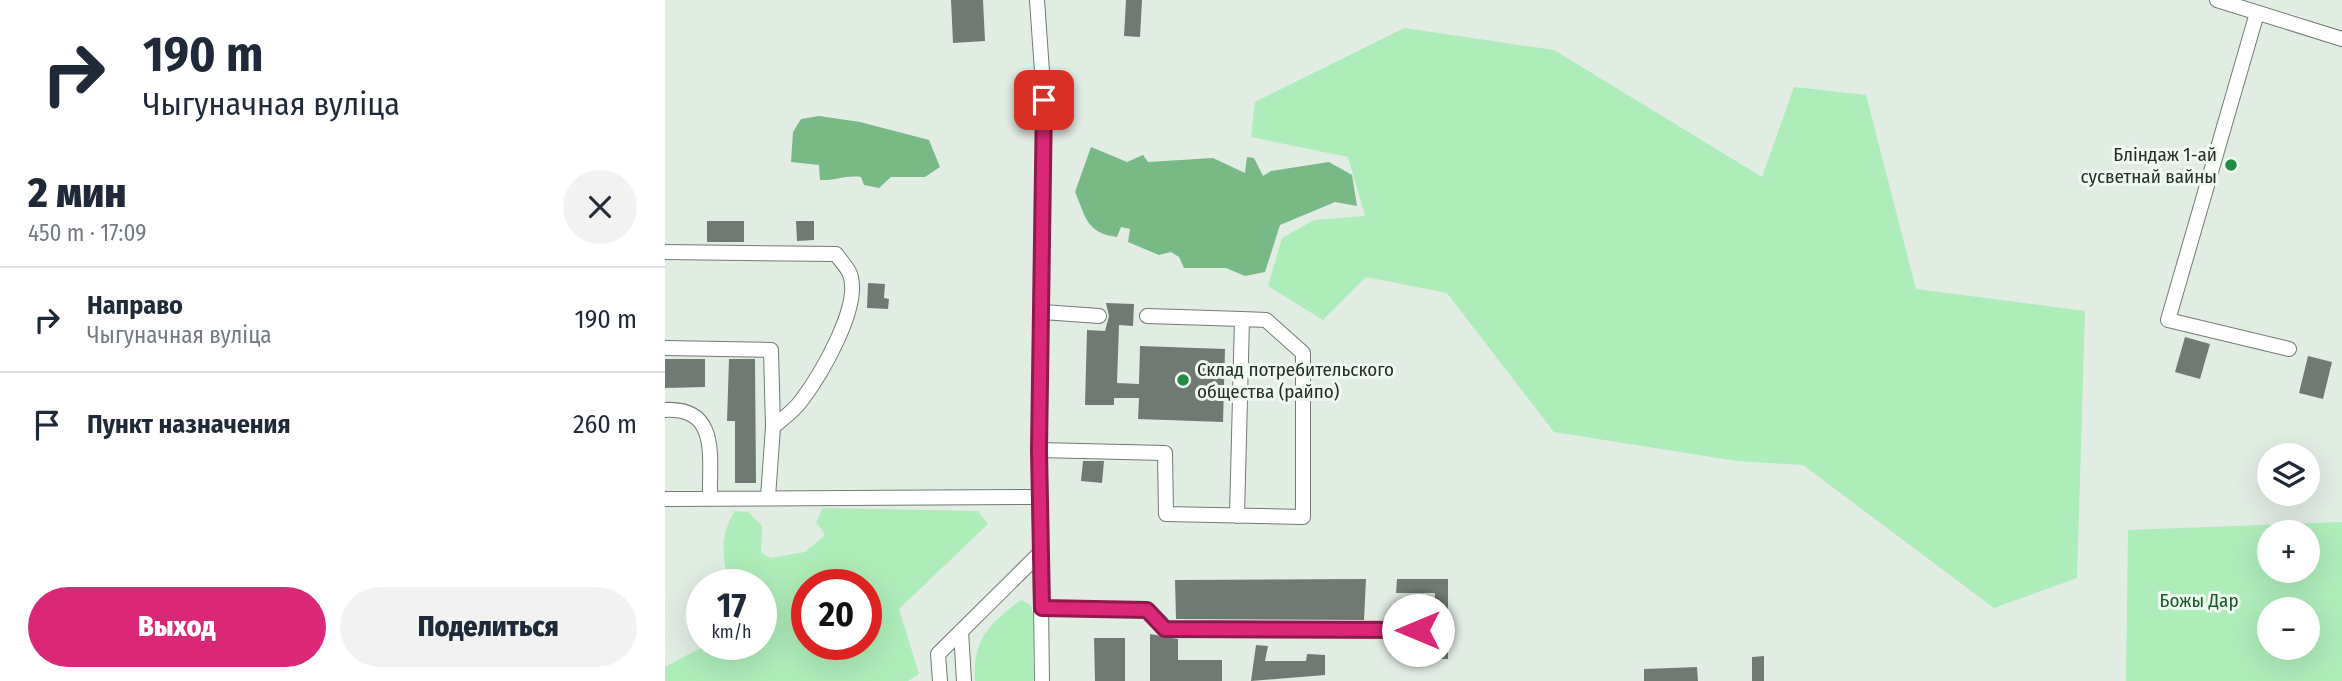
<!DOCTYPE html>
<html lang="ru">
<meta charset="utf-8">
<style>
body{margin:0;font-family:"Fira Sans Condensed",sans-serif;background:#f2f2f3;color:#1f2937;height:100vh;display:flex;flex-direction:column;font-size:26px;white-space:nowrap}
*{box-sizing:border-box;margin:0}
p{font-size:23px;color:#747a83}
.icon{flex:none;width:38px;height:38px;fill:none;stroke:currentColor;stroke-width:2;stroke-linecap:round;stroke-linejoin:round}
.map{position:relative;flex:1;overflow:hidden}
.details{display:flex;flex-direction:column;background:#fff;width:665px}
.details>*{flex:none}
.guide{background:#fff;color:#1f2937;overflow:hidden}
.controls{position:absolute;left:1592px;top:443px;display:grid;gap:14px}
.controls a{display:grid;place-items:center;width:63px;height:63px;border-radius:50%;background:#fff;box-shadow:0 7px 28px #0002;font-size:35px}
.speed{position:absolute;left:21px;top:569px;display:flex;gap:14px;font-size:35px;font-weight:700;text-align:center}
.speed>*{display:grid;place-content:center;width:91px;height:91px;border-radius:50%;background:#fff;box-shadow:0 7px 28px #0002;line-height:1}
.speed small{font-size:18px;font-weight:400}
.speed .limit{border:10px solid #d22;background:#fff;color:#111}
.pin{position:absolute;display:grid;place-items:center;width:60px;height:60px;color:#fff;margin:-30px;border-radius:14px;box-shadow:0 4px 10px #0006}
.me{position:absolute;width:77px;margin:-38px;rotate:270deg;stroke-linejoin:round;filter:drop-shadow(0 0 5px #0008)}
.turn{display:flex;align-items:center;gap:24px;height:147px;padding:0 28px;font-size:32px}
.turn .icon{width:91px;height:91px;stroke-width:2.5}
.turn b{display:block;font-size:49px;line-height:60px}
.round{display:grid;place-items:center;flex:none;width:74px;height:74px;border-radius:37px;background:#f2f2f3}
.summary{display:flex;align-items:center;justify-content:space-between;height:119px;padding:0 28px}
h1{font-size:42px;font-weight:800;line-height:52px}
.primary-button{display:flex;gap:14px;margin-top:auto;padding:14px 28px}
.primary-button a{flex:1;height:80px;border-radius:42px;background:#db2777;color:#fff;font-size:28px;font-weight:800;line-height:80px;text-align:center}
.primary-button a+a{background:#f2f2f3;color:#1f2937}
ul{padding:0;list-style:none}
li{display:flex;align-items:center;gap:21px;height:105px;padding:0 28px;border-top:2px solid #e0e1e3}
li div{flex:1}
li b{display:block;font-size:26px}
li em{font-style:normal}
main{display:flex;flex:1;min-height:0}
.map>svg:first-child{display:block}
.green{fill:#aeecb9;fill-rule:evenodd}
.water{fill:#79b986}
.building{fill:#707a72}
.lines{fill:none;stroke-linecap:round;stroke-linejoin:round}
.minor-casing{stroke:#717b72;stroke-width:16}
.minor{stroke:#fff;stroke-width:14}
.route-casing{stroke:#8e194d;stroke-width:18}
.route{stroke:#db2777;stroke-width:12}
.poi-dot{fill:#218d44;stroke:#eef9f0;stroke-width:2.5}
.labels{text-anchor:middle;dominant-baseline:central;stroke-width:6;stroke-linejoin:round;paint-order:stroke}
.poi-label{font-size:19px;fill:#282c29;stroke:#eef9f0;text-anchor:end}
.park-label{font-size:19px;fill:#155b2b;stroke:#eef9f0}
</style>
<main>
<section class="details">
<div class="guide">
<div class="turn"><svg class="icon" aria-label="right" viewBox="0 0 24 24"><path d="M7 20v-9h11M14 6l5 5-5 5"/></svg><div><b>190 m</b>Чыгуначная вуліца</div></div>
</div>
<div class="summary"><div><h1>2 мин</h1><p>450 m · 17:09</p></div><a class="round"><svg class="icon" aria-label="close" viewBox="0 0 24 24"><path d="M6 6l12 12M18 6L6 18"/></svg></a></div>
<ul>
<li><svg class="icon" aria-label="right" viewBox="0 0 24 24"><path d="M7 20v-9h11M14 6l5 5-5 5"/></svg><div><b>Направо</b><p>Чыгуначная вуліца</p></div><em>190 m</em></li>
<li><svg class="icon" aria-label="arrive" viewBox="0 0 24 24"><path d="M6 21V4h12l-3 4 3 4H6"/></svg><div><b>Пункт назначения</b></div><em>260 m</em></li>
</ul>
<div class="primary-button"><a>Выход</a><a>Поделиться</a></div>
</section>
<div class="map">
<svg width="1677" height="681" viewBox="0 0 1677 681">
<rect width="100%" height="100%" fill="#e1ece3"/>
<path class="green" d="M739,28l150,22 208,127 32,-90 72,8 50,194 169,22 -8,267 -83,30 -191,-143 -66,-4 -183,-29 -107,-139 -81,-16 -43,43 -55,-34 14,-48 32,-18 51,-4 -17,-59 -97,-20 4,-35z
M158,508l155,3 10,13 -89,85 20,65 -11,7h-243v-14l43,-23h53v-60h-33c-5,-28 -9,-48 7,-73l13,1 14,14 -1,26 9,6 35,-6 20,-17 -9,-13zM142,584h59v60h-59z
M1677,522v159h-216l2,-151zM1643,532v38h-38v-38zM1643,609v39h-38v-39z
M356,600l10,5 2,9v67h-58c-2,-42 13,-56 46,-81z"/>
<path class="water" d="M154,116l41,6 69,18 11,27 -15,10h-34l-12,11 -15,-3 -3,-8c-15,-2 -26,4 -41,3l-1,-15 -28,-3 2,-30 8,-13z
M426,147l36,15 16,-7 5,7 65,-4 32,15 2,-16 7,1 9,18 8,-5 58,-9 23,13 5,31 -22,-4 -55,23 -15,47 -20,4 -19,-8h-42l-5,-11 -8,-5 -12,3 -31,-13 2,-13 -9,-2 -4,10c-31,-4 -31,-20 -42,-45z"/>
<path class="building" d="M286,0h32l2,41 -32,2z
M461,0h16l-2,37 -16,-1z
M42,221h37v21h-37z
M131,221h18v19l-17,1z
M203,283l17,1 -1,14 5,1 -1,10 -21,-1z
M441,303l28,1 -1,22 -14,-1 -2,58 22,1 1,-38 85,3 -2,73 -85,-3 1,-21h-25v7h-29l2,-75 18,1 4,-15z
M1520,337l25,7 -10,35 -25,-7z
M1643,356l24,6 -9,37 -24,-6z
M0,359h40v28l-40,1z
M64,359h26l1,124h-21v-62h-8z
M418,461h21l-2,22 -21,-2z
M701,579l-2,41 -188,-1 -1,-39z
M732,579h51v80h-13v-66h-39z
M485,634l28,5v21h44v21h-72z
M429,638h31v43h-30z
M591,645l12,1 -3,15h41l1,-7 18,1v20l-74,6z
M1099,656v25h-12v-24z
M1032,667l1,14h-54v-12z"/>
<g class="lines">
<defs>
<path id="minor" d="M372,0l7,100 -5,350 3,231
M1552,0l125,39
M1592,13l-89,307 121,29
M0,252l171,2c4,6 10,12 13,18 15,31 -29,104 -48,129 -7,10 -19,18 -28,26l-5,70
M378,312l56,4
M482,316l95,3
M0,348l106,2 2,77
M0,410c55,-3 44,48 45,88
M374,450l126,3 1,61 137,3v-164l-37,-33 -24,-1 -5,197
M0,499l374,-2
M377,608l105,2 18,19 253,1
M296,631l3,50
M275,681l-2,-27 102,-101"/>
</defs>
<use href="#minor" class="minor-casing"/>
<use href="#minor" class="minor"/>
</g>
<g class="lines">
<defs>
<path id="route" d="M379,100l-5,350 3,158 105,2 18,19 253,1"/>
</defs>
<use href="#route" class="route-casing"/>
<use href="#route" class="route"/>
</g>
<g class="poi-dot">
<circle cx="1566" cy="165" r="7"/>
<circle cx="518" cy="380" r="7"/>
</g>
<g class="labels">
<g class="poi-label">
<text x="1552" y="154">Бліндаж 1-ай<tspan x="1552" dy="22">сусветнай вайны</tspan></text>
<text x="532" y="369" text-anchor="start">Склад потребительского<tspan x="532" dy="22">общества (райпо)</tspan></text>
</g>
<g class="park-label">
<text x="1534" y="600">Божы Дар</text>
</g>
</g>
</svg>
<div class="controls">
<a><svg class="icon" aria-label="layers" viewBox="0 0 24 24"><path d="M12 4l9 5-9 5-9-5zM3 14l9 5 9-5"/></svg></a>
<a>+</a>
<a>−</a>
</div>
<div class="speed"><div>17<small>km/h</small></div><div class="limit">20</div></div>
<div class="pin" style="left:379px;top:100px;background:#d93025"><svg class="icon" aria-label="arrive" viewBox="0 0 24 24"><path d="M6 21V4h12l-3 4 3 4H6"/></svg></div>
<svg class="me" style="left:753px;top:630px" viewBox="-20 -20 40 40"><circle r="19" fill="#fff"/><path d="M0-13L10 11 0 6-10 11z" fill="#db2777"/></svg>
</div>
</main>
